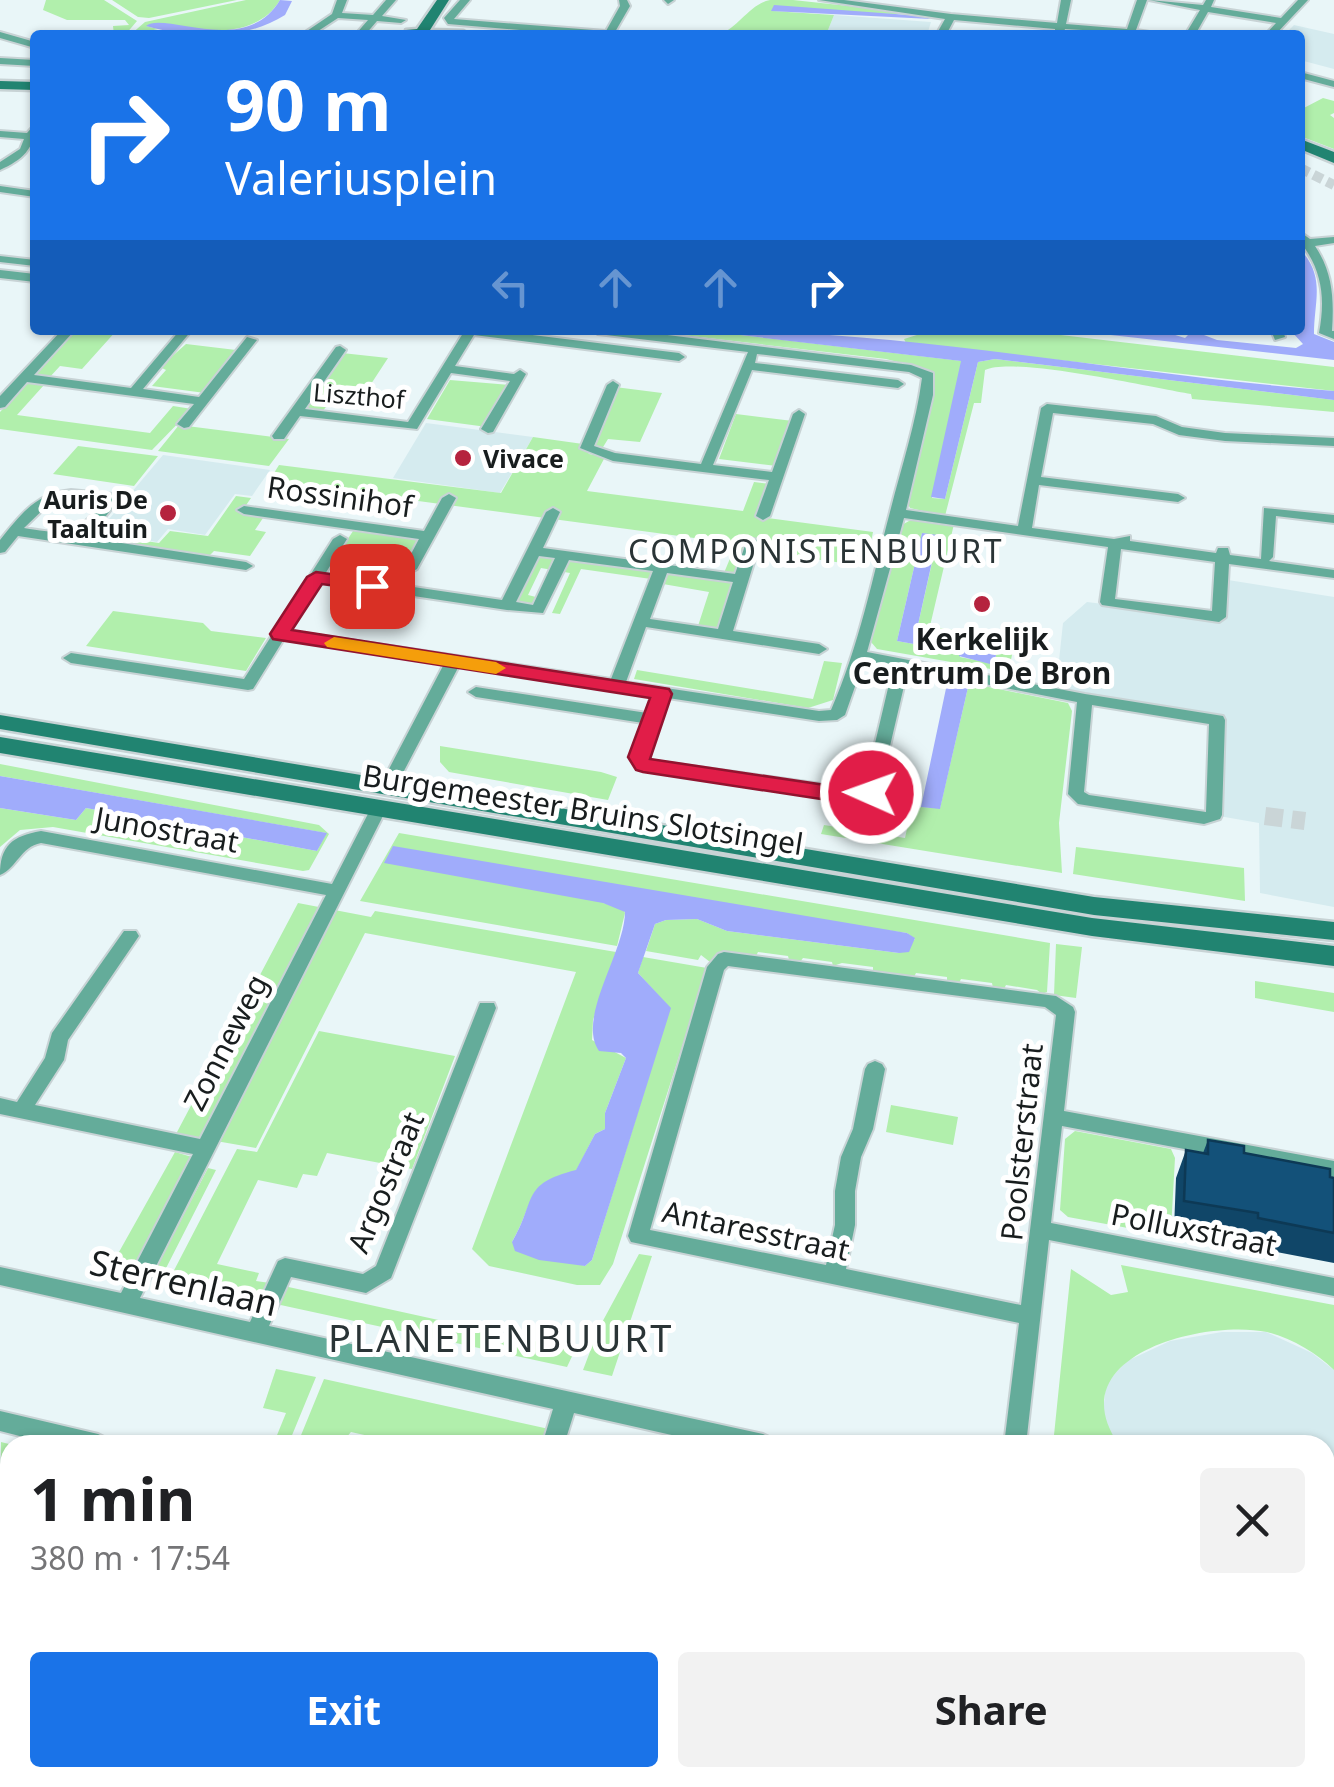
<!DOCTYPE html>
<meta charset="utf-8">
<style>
body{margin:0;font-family:"Noto Sans",sans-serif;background:#f2f2f2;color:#202124;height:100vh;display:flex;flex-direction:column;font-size:38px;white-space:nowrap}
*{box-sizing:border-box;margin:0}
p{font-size:32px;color:#757577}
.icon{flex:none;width:55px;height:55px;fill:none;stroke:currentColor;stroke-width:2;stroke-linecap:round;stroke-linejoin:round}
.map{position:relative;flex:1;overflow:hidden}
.sheet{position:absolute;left:0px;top:1435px;width:1335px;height:352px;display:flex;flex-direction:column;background:#fff;border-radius:30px 30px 0 0;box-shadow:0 2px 8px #0004}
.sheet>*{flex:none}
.hud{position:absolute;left:30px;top:30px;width:1275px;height:305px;border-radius:10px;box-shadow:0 2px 8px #0004;background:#1a73e8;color:#fff;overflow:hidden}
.pin{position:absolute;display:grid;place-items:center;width:85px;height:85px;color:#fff;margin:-42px;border-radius:20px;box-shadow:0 5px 15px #0006}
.me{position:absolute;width:110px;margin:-55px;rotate:272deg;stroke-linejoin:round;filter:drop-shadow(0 0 8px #0008)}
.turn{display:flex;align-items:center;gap:35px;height:210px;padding:0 30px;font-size:45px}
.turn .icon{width:130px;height:130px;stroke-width:2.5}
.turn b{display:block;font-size:70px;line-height:85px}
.lanes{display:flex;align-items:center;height:95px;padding:0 30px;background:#0003;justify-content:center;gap:50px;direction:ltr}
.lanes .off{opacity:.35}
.round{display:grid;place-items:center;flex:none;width:105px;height:105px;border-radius:10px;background:#f2f2f2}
.head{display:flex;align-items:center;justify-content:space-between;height:170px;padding:0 30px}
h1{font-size:60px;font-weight:700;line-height:75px}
.action{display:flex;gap:20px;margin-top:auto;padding:20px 30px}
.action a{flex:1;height:115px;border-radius:10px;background:#1a73e8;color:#fff;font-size:40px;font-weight:700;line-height:115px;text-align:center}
.action a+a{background:#f2f2f2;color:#202124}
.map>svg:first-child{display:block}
.built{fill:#d5ebef}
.green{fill:#b1efac;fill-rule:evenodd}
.water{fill:#a0acfb}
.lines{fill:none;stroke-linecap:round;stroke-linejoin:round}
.street-tunnel-far1{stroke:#cad5d7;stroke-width:10;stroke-dasharray:10 5;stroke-linecap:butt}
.street-tunnel{stroke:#cad5d7;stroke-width:18;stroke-dasharray:18 9;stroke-linecap:butt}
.street-casing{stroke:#c8d3d5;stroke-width:4}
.secondary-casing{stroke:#c8d3d5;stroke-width:5}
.street{fill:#64ac9a;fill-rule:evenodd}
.secondary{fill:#218471;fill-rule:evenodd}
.wall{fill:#104668}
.building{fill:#135179;stroke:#0d3955;stroke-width:2.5}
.route{fill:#e11d48;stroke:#92132f;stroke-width:2.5}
.slow{fill:#f59e0b}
.poi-dot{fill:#b5233e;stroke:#fff;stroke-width:4}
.labels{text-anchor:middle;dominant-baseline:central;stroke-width:10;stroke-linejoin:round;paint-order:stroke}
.far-street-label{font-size:25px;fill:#181d1e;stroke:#fff}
.far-poi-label{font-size:25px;font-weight:bold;fill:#181d1e;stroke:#fff;text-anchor:start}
.street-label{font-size:30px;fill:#181d1e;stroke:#fff}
.poi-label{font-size:30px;font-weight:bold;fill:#181d1e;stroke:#fff}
.neighbourhood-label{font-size:32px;letter-spacing:2.5px;fill:#2a3436;stroke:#fff}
.near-street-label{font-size:35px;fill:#181d1e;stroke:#fff}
.near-neighbourhood-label{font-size:38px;letter-spacing:2.5px;fill:#2a3436;stroke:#fff}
</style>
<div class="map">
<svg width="1334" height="1787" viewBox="0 0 1334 1787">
<rect width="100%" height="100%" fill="#e9f6f8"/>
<path class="built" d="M834,15l97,7 -4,13h-101z
M1294,25l40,9v35l-34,-9v-25h-16z
M426,423l107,14 -33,56 -107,-15z
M163,455l107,15 -18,26 -17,-2 -30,41 -37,-6 -11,13 -59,-10z
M1228,580l106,17v310l-74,-14 -1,-70 -40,-7 2,-100 -165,-27 7,-66 24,-21 137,17z
M1222,1332h44l46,21 22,17v133l-9,5v-63h-206l-10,-14 -6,-17 3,-31 21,-22 43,-20z"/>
<path class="green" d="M46,0h58l33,21 -12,14h-11l-1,-9 16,-1 -4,-5h-58l-24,-10z
M112,0h125l-88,18 -11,-1z
M246,0h34c-26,44 -91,29 -134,26l12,3 -28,6 15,-13z
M770,0h23l139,15 -160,-4 62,4 -8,20h-107c19,-7 31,-31 51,-35z
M1323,98l11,3v12l-4,2 4,3v31l-34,-13v-26z
M72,330h45l-35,39 -22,-3 -11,12 -18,-2z
M640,330h57l265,31 -30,137 13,1 33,-137 17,-3 339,41v12l-142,-13 -1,-5c-39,-6 -177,-38 -206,-24l-4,33h-7l-29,113 -35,-8 -3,-6 26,-105 2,-18 -6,-9 -43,-11z
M1018,330l316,37v24l-428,-48 -2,-4 16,-5z
M186,344l50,6 -31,43 -53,-7 14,-16 -6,-3z
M342,353l46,5 -32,49 -27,-4 -7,9 -19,-3z
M450,380l60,5 -23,42 -60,-8z
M27,383l17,2 -27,30 133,18 23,-27 19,3 -40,41 -152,-21v-17z
M615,387l47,6 -22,49 -32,-3 -8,13 -9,-4z
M736,414l57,7 -16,45 -58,-7z
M179,425l110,14 -20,27 -111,-15z
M533,437l50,7 6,10 16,3 -18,34 156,20 11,-29 16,2 -10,33 113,15 -7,34 -121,-16 -27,79 -20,-3 11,-34 -46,-8 4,-11 54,7 13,-31 -9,-2 -1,-5 -455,-61 10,-16 222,28z
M78,446l79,10h1l-24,30 -81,-12z
M236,496l15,2 -9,13 23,4 -10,15 11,2 -16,24 -36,-5 -5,5 -124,-18 6,-5 68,10 11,-12 38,5z
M924,520l30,4 -24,102 85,15 -6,28 -7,2 -125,-22 -6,-7 29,-116 9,-5zM922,533l16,3 -21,93 80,16 -2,19 -35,-7v-5l-63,-11z
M355,528l66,11 -11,19 -61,-8 -3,5 -8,-1z
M535,554l120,17 -4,8 -70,-10 -21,45 -8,-1 18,-40 -29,-5 -13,27 8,2 -3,8 -22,-3z
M113,611l90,12 8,8 55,7 -20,33 -160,-25z
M824,661l18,2 -9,37 -25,8 -174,-29 3,-9 176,29z
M969,683l99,20 4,8 -13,112 3,50 -241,-39 3,-9 81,13 5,-23 11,-8 19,1z
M440,746l161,26 16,5 -9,23 -159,-28 -9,-10z
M0,764l319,61 10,9 -20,36 -6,1 -250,-44 -33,3 -20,17v-39l76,12 10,-12 231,43 9,-18 -326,-57z
M399,833l651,110 -3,49 -5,2 -5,-4 -31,-5 -2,4 -11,-1 -1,-5 -31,-4 -2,4 -12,-1v-5l-31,-4 -2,4 -41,-6v-4l-31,-4 -9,3 -1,-4 -29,-4 -3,4 -11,-2 -1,-4 -30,-4 -2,4 -38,-4 -8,10 -9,-7 -3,5 -52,-9 9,-27 11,-4 31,-1 30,12 172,22 16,-14 -8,-6 -103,-14 -201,-16 20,5 2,5 -8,33 -257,-45z
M1076,847l168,21 1,33 -172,-27z
M298,903l73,14 4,-6 241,41 -23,68 -1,20 34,18 -21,55v16l-10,5 -19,37c-51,11 -42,34 -64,71l73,24 7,-6 78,-252 -32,-35 5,-16 64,11 -94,296 -13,21h-23l-88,-19 -17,-17 104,-277 -211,-39 -109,215 -80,-14z
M1056,944l26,3 -6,51 -22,-3z
M1255,981l79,12v19l-79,-14z
M319,1031l136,25 -43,113 -85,-16 -10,23 -14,-2 -6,14 -39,-8 -41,84 42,9 -3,8 14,2 -9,16 -92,-19 68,-131 20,3z
M891,1105l67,12 -5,28 -67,-13z
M1075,1131l96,18 4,9 -4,72 -5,5 -98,-18 -8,-7 5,-71z
M175,1152l17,5 -61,116 -21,-5z
M208,1168l8,2 -55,108 -9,-2z
M639,1254l13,2 -40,120 -29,-6 16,-42z
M1121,1265l213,40v65c-17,-17 -43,-32 -67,-38 -64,-13 -210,24 -148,113h-66l18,-176 40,26 17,-3z
M284,1286l291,64 -8,17 -291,-63z
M276,1369l40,8 -28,68h-15l13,-32 -23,-5z
M324,1379l225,50 -5,16h-114l1,-3 -17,-5 -5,8 -58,-13 -11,13h-43z
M1,1442l12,3h-3v96l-10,-2z
M1334,1503v284h-49v-9h40v-270z"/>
<path class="water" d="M280,0l12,1 -7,14c-41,26 -94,23 -139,11 18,-15 100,32 134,-26z
M774,5l148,11 9,3 -160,-8z
M1300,249c26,28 14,52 14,85l20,8v18l-268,-30h93l26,8 3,-3 -14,-5h17l26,10 79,8 7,-4 -12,-13 9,-1z
M697,330c214,0 424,44 637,61v9l-339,-41 -17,3 -33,137 -14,-2 30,-136z
M922,533l16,2 -21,94 81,16 -4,20 -35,-9v-4l-62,-11z
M948,679l21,4 -29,126 -19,-2z
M0,776l327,57 -10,18 -231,-43 -10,12 -76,-12z
M393,846l514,87 8,5 -6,14 -10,1 -172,-22 -30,-12 -31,1 -11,4 -17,49 33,35 -79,252 -7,6 -46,-6 -24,-9 -3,-9c25,-42 8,-58 64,-72l19,-36 10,-5v-16l21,-55 -5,-5 -22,-2c-23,-33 26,-99 26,-139l-22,-9 -219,-40z
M240,1778h141l-3,9h-135z"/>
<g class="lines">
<path class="street-tunnel-far1" d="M1300,168l34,17"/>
<path class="street-tunnel" d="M1265,816l40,5"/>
<defs>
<path id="street" d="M337,0h10l-5,13 31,2 13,-15h10l-14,16 24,4 -5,3 -24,-2 -12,14h-10l13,-15 -30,-2 -26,17h-11l31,-21z
M460,0h10l-16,19 152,12 14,-25 -1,-6h8l3,6 -15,26 5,3h-41l-131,-11 -4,-6z
M664,0h10l-6,4z
M819,0h25l107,14 106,9 4,-23h10l-5,24 61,5 10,-29h10l-11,30 34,5 -105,-6 -2,6h-8v-6l-101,-9 -8,15h-10l9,-16z
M1149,0l54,5 3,-5h8l-3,7 70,11 17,-18h10l-33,35h-10l11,-12 -68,-11 -13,23h-10l15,-25z
M0,32l35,10v6l-35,-10z
M0,58l35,2v6l-35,-2z
M1300,72l34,9v6l-34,-9z
M35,124c0,25 -13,36 -35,46v-8l20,-13 4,-10 -24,-2v-6l27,2z
M0,186l35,5v6l-35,-5z
M1300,232l10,7 24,-2v6l-19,3c18,27 19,53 17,85h2v8l-15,-6c6,-32 4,-59 -15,-86h-4z
M0,256l35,4v6l-35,-4z
M0,270l35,4v8l-35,-4z
M62,330h13l-41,45 97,13 49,-58h12l-49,59 56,8 48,-60 10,3 -68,87 -5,1 -7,-4 17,-20 -167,-22 -22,25 -5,1v-12z
M465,330h27l187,23 6,4 -6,4 -205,-26 -19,31 59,8 6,-4 6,4 -33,58 -5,1 -7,-4 29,-48 -59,-8 -34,56 -117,-13 -16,23h-10l-2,-3 64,-89 4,-1 6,4 -41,59 103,13z
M592,330h35l284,35 22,8v22l-27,115 112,16 23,-118 6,-4 109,12 26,11 43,6 109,5v8l-109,-5 -46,-6 -26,-11 -100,-11 -12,64 137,17 7,4 -7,4 -139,-17 -7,43 82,11 16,-3v5l86,12 2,-5h10l2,7 31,4 3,-51 70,7v8l-58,-7 -3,41 -4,4 65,9v8l-105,-14 -3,53 -7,5 -117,-17 -2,-3 8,-55 -204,-29 -37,134 218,42 138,22 2,4 -3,95 -2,4 -16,5 -126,-20 -10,-10 9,-92 -169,-33 -29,124 -2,4 -16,6 -224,-34 -7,-12 13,-34 -167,-26 -8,-5 8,-5 171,26 6,-17 -194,-30 -64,122 -8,6 -8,-6 65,-124 -160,-25 -31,50 -5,1 -177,-27 -8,-5 8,-5 173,26 89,-140 7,-4 7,4 -22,35 177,26 44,-88 7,-4 7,4 -17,36 192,26 11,-31 7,-4 5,1 2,3 -27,88 86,13 8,5 -8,5 -173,-27 -20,55 193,29 12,-1c28,-63 42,-134 59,-198 11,-44 26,-88 32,-134l-13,-6 -152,-18 -2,9 143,17 6,4 -6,4 -146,-18 -39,95 59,7 21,-58 6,-4 6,4 -35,102 -7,4 -7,-4 13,-36 -156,-19 -33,-13 27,-63 6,-4 6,4 -25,61 21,7 86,11 47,-112 -150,-18zM1121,549l94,13 -3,49 -97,-12zM539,556l16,2 -22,47 -17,-3zM569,560l84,11 -42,108 -321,-48 30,-49 187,28 36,3zM667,573l66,9 -15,47 -68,-10zM864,661l29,6 -29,123 -216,-30 -2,-3 22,-59 151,23 18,-1 8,-5zM1092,705l117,19 -3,88 -117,-17 -5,-3z
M1271,330h12l2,7 -10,3z
M71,490l42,4 7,4 -25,32 -13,7 164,25 7,4 -7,4 -228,-34 -13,16 -5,1v-13c21,-26 36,-47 71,-50zM71,498l32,3c-29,37 -33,34 -79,27l27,-26z
M449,494l7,4 -39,71 -7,4 -7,-4 16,-30 -175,-25 -7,-4 7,-4 180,25 18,-33z
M379,802l8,6 -247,490 110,24 28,-61 7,-3 78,16 13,-8 102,-258 2,-5h14l2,5 -105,270 -25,15 -75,-16 -22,49 494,108 8,4 3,7h-58l-142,-32 -10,32h-22l11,-36 -553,-124v-18l121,26 72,-139 -193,-40v-16l17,4 28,-44 7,-25 72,-102h12l3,5 -71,104 -4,20 -29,45 165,34 126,-244 -285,-52c-21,4 -24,25 -41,32 0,-29 12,-39 41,-44l291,53 39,-76z
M724,952l332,44 17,11 2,5 -11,99 270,50v16l-272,-51 -11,97 283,55v18l-285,-56 -23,205h-22l15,-122 -388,-81 -3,-6 79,-269 11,-13zM728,966l317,41 11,8 -35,290 -175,-36 9,-44v-34l6,-34 12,-28 12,-60 -3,-5 -7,-3 -7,3 -3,5 -12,60 -12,28 -6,34v34l-9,40 -176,-35 74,-260z
M0,1411l98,23 8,4 3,7h-54l-55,-14z
M0,1691l10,2v26l-10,-2z
M24,1778h26l-4,9h-26z
M439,1778h26l-3,9h-26z
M692,1778h26l-2,9h-26z
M920,1778h26l-1,9h-26z
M1150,1778h26v9h-26z"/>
<path id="secondary" d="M437,0h12l-19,30 33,1 7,4h-64v-5l11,-1z
M0,81l35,1v8l-35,-1z
M1300,139l34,13v11l-34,-14z
M0,715l1094,182 240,25v18l-240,-25 -1094,-186z
M0,737l1092,181 242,28v20l-242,-30 -1092,-183z"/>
</defs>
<use href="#street" class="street-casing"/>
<use href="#secondary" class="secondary-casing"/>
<use href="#street" class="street"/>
<use href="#secondary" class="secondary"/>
</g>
<path class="wall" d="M1208,1140l36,13 90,25v85l-88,-17 1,-6 -73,-11 2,-51 10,-28 17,3z"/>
<path class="building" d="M1208,1140l36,6v7l86,16v8l4,1v55l-76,-15v-5l-74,-12 2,-51 22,4z"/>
<path class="route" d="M316,572l56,8 9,6 -9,5 -50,-7 -30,46 377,59 3,5 -22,65 209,31 12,-4 11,7 -3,5 -19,7 -217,-33 -7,-2 -8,-13 22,-59 -377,-59 -3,-5 37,-57z"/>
<path class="slow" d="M334,637l162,25 10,6 -10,6 -169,-27 -3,-4z"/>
<g class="poi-dot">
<circle cx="463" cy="458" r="10"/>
<circle cx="168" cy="513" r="10"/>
<circle cx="982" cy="604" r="10"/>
</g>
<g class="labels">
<g class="far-street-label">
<text transform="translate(359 395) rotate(5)">Liszthof</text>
</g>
<g class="far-poi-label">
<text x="483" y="458">Vivace</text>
<text x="148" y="499" text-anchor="end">Auris De<tspan x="148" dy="29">Taaltuin</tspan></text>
</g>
<g class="street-label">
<text transform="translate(340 496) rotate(8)">Rossinihof</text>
<text transform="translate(583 809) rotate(9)">Burgemeester Bruins Slotsingel</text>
<text transform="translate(167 829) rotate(10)">Junostraat</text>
<text transform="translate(225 1042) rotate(-63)">Zonneweg</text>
<text transform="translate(1021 1142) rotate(-84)">Poolsterstraat</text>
<text transform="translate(385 1182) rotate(-67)">Argostraat</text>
<text transform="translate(1194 1229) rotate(11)">Polluxstraat</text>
<text transform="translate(756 1230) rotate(12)">Antaresstraat</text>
</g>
<g class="poi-label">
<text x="982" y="638">Kerkelijk<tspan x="982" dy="34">Centrum De Bron</tspan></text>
</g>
<g class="neighbourhood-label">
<text x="816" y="550">COMPONISTENBUURT</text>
</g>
<g class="near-street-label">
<text transform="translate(184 1282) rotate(13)">Sterrenlaan</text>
</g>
<g class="near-neighbourhood-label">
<text x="501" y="1337">PLANETENBUURT</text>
</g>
</g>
</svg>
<div class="pin" style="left:372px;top:586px;background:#d93025"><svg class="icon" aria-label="arrive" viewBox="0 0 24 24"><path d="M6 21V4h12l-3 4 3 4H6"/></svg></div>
<svg class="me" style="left:871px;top:793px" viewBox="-20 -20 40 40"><circle r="17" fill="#e11d48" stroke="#fff" stroke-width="3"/><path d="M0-11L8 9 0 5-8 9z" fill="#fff"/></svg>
<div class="hud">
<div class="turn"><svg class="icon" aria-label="right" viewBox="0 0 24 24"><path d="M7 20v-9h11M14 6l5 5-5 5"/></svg><div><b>90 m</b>Valeriusplein</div></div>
<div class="lanes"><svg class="icon off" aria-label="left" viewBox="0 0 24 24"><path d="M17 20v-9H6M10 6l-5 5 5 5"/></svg><svg class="icon off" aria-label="ahead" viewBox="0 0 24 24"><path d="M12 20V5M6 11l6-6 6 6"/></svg><svg class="icon off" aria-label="ahead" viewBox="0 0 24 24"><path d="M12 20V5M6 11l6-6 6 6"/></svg><svg class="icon" aria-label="right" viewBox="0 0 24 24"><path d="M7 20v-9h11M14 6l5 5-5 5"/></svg></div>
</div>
<section class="sheet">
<div class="head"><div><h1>1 min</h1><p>380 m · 17:54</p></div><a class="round"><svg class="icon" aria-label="close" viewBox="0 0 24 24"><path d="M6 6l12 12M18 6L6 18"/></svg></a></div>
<div class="action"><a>Exit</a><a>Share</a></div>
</section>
</div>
